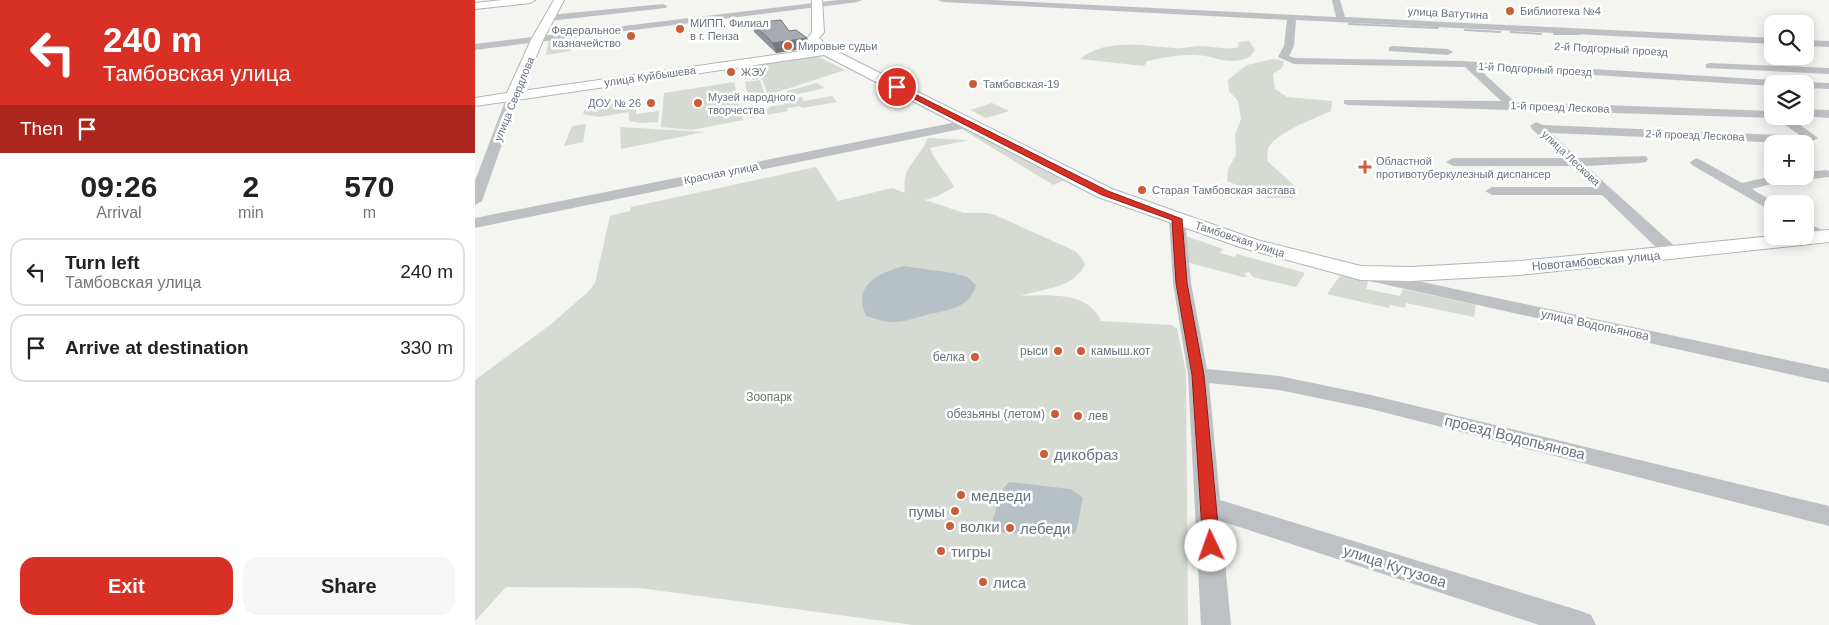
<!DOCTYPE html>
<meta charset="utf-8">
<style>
body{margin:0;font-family:Arial,sans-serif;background:#f6f6f6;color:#222;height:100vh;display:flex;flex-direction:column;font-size:19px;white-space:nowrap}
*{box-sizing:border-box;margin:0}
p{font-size:16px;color:#767676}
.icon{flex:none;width:28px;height:28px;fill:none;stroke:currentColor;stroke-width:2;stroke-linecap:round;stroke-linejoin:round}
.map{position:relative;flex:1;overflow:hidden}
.sheet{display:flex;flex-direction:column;background:#fff;width:475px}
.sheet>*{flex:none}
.banner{background:#d93025;color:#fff;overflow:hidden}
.fabs{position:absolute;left:1289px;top:15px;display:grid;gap:10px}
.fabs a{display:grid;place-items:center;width:50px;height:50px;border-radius:10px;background:#fff;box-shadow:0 2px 12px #0003;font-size:25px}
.pin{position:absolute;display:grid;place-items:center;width:42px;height:42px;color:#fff;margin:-21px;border:2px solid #fff;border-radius:50%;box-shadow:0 1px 5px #0007}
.me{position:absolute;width:55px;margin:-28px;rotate:357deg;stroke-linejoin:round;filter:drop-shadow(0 0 4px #0008)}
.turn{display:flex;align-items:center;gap:18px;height:105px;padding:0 20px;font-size:22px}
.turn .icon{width:65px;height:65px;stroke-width:2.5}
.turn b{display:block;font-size:35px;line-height:42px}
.then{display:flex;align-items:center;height:48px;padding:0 20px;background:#0003;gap:10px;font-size:19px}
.eta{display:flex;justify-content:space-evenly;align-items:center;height:85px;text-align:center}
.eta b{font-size:30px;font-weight:600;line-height:35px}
.cta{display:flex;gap:10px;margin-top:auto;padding:10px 20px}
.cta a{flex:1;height:58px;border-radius:15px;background:#d93025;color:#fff;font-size:20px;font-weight:600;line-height:58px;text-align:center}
.cta a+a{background:#f6f6f6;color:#222}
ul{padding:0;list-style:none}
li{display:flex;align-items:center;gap:15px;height:68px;margin:0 10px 8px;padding:0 10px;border:2px solid #e0e0e0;border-radius:15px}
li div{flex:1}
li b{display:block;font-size:19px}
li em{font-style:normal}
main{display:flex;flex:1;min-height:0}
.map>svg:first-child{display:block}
.green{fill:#d5dad2}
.water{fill:#b7c0c4}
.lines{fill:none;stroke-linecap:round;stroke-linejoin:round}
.stream{stroke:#b7c0c4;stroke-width:2}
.major-casing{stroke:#b1b5b8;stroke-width:2}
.minor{fill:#bec1c4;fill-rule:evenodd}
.major{fill:#fff;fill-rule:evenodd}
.wall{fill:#8e9397}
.shaded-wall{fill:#74787b}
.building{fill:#a5abb0;stroke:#74787b}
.route{fill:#d93025;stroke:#8d1f18}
.poi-dot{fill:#cb5e39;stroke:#fff;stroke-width:2}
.labels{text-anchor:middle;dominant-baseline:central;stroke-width:5;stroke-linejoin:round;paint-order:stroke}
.far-poi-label{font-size:11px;fill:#67737e;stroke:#fff;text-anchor:start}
.far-street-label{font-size:11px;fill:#67737e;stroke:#fff}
.street-label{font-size:12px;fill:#67737e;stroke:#fff}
.poi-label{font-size:12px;fill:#67737e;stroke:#fff;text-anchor:end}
.park-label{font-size:12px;fill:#687665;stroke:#fff}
.near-street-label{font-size:15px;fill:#67737e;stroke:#fff}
.near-poi-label{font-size:15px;fill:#67737e;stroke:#fff;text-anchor:start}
</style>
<main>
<section class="sheet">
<div class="banner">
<div class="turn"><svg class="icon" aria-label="left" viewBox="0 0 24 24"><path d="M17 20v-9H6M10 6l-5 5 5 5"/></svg><div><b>240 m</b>Тамбовская улица</div></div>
<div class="then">Then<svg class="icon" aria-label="arrive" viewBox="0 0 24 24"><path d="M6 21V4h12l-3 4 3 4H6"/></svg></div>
</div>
<div class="eta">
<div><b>09:26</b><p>Arrival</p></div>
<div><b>2</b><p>min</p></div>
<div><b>570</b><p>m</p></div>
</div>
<ul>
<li><svg class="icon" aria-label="left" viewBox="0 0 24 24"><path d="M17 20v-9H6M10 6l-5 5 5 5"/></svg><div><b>Turn left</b><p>Тамбовская улица</p></div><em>240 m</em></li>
<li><svg class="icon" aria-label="arrive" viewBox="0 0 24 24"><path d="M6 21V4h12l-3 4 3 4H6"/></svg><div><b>Arrive at destination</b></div><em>330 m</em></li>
</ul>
<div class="cta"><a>Exit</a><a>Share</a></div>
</section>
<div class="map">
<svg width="1354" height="625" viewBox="0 0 1354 625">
<rect width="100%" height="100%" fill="#f4f4f0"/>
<path class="green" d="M100,36l-5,8 1,7 -25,4 3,-16z
M774,41l6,9 -4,6c-22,11 -32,1 -53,-1 -17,-1 -35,3 -51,6l-3,5 -64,-7c26,-21 63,-13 94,-11 8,1 15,-1 23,-2 14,-1 28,5 42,1l-1,-5z
M342,56l28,14 -77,25 -6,-16 -10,1 -5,-14z
M798,59l11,2 -2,7 -9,6 2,15 12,8 45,4 -1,10c-15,7 -57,22 -63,38 -1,4 0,9 -1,12l29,26 -3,11h-25l-41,-17 1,-12 8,-14 -1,-20 6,-16 -3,-18 -9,-10 -1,-11 19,-15z
M285,80l5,16 -17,2 -3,-16z
M259,82l9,38 -51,10 -31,-3 3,-34z
M342,83l8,5 -45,10 7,-7z
M357,96l5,6 -35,6 -2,-2 -13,2 1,3 -39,7 23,-12 12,-1 -2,-4 20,-4 2,4z
M161,100v14l23,-3 -1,11 -17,1 -12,-2v-9l-30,5 -16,-3 3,-7z
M517,103l17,8 -23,7 -16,-8z
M111,124l-3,18 -19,4 8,-20z
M145,127l84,5 -83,17z
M487,129h6l99,50 -14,6z
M453,138l41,2 -39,8c5,15 17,24 24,39l-16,9 -13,4 39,13h22l9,2 80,36 6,6 4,8c-14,25 -40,22 -64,31 26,-1 68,-5 80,25l71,4 5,4 9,43 2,253h-275l-273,-37 -134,-1 -31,34v-241l75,-55 38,-33 7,-9 15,-67 20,-5 1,-4 185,-40 22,34 54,-13 13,5c-4,-27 14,-33 23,-55z
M711,236l37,13 -3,4 14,4 3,-3 68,19 -9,14 -43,-10 -4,-5 -4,1 1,4h-4l-55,-15z
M865,276l28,5 -2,8 34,7 3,-7 73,16 -2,12 -68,-14 -1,5 -15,-3 -1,3 -62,-14z"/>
<path class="water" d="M429,266l49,7 14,4 9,8c-6,24 -30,25 -50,30 -9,2 -20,7 -30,7 -10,1 -20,-3 -30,-6 -14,-31 12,-43 38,-50z
M534,482l62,7 12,9 -7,34 -11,6 -67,-6 -6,-9 9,-32z"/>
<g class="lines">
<path class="stream" d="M874,24l89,4
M990,30l35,2
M1036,32l30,2
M1079,34h25"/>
<defs>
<path id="major" d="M27,0h33l-5,3 -55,6v-6z
M79,0h10l-21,40 -21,51 294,-42 -9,-10 5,-7v-32h10l2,32 -5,6 11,10 282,141 145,51 104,26 50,1 109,-6 253,-25h32v-4l24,-2v12l-309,33 -109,6 -50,-1 -118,-32 -145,-51 -274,-142 -349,51v-8l32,-5 24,-53z"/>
</defs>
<use href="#major" class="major-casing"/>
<path class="minor" d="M363,0h24l-4,2 -383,48v-6z
M463,0h53l345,17 -4,-17h8l5,17 428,21v6l-477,-24 -2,26 -5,10 6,2 167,3 325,20 5,3h-19v2l-295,-18 37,34 258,9v5h15l30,22 -10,6 -257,-11 27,25 68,-2 2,3 -2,3 -5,1 -55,3 92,83 2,4 -2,4h-12l-64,-62h-110l-7,-4 7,-4h101l-22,-21h-118l-7,-4 7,-4h109l-30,-29 -2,-3 6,-4 7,3 258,11 -26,-18 -427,-13 -4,-1v-4l157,1 -36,-34 -171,-3 -16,-7 6,-11 3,-26 -345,-18z
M188,4l4,2 -1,2 -117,13 -4,-3 4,-3z
M1330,40l24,1v6l-24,-1z
M917,46l56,3 5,3 -5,3 -59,-4v-4z
M1235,63l119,5v6l-123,-6v-4z
M1330,82l24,1v6l-24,-1v-4h-5z
M38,93l6,3 -37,105 -7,4v-24l32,-85z
M1330,109l24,1v8l-25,-2z
M492,120l6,4 -2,3 -496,101v-10z
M1222,158l45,25 31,-7h32v-4l21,-2 3,1v6l-58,7 -19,5 25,15h-4v8l-81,-47 -2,-3z
M702,214l8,5 6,64 16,86 72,7 92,19 458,111v20l-458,-117 -92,-19 -70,-7 11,117 361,111 10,4 5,10h-57l-318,-104 10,104h-30l-13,-250 -15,-92 -4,-64z
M1330,222l24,11v8l-11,-1 -13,-7z
M896,271l458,98v14l-464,-103 -3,-4 3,-4z"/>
<use href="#major" class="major"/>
</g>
<path class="wall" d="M277,23l37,8 20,17 -33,5 -22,-21z"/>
<path class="shaded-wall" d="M332,38l2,10 -33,5 -3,-10z"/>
<path class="building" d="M306,20l8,11 7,-1 11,8 -34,5 -21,-20z"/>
<path class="route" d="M422,85l211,106 74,28 5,64 17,92 16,171 -3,5 -6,2 -5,-2 -3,-5 -11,-171 -16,-92 -4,-63 -70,-25 -207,-106z"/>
<g class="poi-dot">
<circle cx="1035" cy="11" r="5"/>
<circle cx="205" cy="29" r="5"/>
<circle cx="156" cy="36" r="5"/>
<circle cx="313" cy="46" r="5"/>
<circle cx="256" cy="72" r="5"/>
<circle cx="498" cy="84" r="5"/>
<circle cx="176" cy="103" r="5"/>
<circle cx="223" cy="103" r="5"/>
<path d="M887.5 159.5h5v5h5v5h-5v5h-5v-5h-5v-5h5z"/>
<circle cx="667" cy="190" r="5"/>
<circle cx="583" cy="351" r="5"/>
<circle cx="606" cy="351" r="5"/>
<circle cx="500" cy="357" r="5"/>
<circle cx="580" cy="414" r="5"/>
<circle cx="603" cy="416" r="5"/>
<circle cx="569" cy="454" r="5"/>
<circle cx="486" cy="495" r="5"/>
<circle cx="480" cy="511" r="5"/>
<circle cx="475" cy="526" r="5"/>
<circle cx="535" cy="528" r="5"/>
<circle cx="466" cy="551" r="5"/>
<circle cx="508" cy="582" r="5"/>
</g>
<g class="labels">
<g class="far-poi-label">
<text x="1045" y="11">Библиотека №4</text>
<text x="215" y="23">МИПП. Филиал<tspan x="215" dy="13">в г. Пенза</tspan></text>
<text x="146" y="30" text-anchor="end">Федеральное<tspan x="146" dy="13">казначейство</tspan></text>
<text x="323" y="46">Мировые судьи</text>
<text x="266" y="72">ЖЭУ</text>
<text x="508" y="84">Тамбовская-19</text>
<text x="233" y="97">Музей народного<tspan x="233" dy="13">творчества</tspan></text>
<text x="166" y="103" text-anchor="end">ДОУ № 26</text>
<text x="901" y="161">Областной<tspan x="901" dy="13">противотуберкулезный диспансер</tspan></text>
<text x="677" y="190">Старая Тамбовская застава</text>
</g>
<g class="far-street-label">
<text transform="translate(973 13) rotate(3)">улица Ватутина</text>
<text transform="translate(1136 49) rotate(3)">2-й Подгорный проезд</text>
<text transform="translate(1060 69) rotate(3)">1-й Подгорный проезд</text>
<text transform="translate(175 76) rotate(-8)">улица Куйбышева</text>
<text transform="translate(39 99) rotate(-68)">улица Свердлова</text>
<text transform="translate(1085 107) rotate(2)">1-й проезд Лескова</text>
<text transform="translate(1220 135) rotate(2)">2-й проезд Лескова</text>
<text transform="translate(1096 158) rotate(43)">улица Лескова</text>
<text transform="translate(246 173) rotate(-11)">Красная улица</text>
<text transform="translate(765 239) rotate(18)">Тамбовская улица</text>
</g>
<g class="street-label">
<text transform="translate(1121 261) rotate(-5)">Новотамбовская улица</text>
<text transform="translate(1120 325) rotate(12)">улица Водопьянова</text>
</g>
<g class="poi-label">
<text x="573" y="351">рыси</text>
<text x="616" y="351" text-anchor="start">камыш.кот</text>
<text x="490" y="357">белка</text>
<text x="570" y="414">обезьяны (летом)</text>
<text x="613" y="416" text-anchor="start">лев</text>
</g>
<g class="park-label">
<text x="294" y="397">Зоопарк</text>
</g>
<g class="near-street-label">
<text transform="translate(1040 437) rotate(14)">проезд Водопьянова</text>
<text transform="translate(920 566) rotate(18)">улица Кутузова</text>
</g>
<g class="near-poi-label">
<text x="579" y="454">дикобраз</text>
<text x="496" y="495">медведи</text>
<text x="470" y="511" text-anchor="end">пумы</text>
<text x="485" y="526">волки</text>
<text x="545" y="528">лебеди</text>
<text x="476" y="551">тигры</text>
<text x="518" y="582">лиса</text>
</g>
</g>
</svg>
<div class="fabs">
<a><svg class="icon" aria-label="search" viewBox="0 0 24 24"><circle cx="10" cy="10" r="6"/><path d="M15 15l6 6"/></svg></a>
<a><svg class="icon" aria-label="layers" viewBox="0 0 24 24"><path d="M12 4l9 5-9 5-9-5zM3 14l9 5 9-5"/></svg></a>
<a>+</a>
<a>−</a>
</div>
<div class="pin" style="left:422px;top:87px;background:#d93025"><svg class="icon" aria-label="arrive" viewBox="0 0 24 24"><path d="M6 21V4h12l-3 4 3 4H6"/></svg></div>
<svg class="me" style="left:736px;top:546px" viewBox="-20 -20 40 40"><circle r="19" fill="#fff"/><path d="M0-13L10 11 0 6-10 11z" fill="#d93025"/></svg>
</div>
</main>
